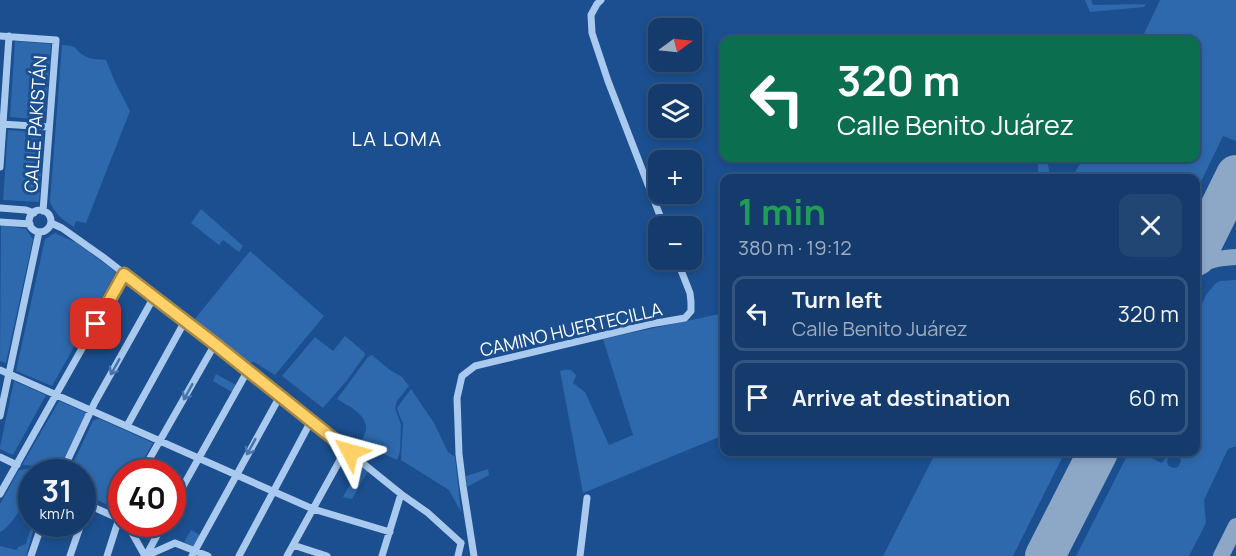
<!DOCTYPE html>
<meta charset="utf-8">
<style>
body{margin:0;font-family:Manrope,sans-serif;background:#214673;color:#f1f3f6;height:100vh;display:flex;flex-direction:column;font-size:22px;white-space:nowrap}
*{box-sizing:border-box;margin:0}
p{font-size:20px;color:#9dadc1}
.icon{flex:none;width:33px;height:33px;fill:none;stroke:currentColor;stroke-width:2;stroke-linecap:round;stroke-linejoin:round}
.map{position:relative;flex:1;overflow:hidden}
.sheet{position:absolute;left:720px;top:174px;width:480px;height:282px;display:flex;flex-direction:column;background:#143b6b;border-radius:12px;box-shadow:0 3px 9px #0003,0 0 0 2px #33557e}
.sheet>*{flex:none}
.top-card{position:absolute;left:720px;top:36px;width:480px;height:126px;border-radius:12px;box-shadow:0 3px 9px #0003,0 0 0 2px #33557e;background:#0b6e4f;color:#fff;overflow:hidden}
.needle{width:39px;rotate:75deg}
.controls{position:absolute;left:648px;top:18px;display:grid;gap:12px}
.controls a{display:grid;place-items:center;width:54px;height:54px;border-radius:12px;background:#143b6b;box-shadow:0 3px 9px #0003,0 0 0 2px #33557e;font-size:30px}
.speed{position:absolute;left:18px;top:459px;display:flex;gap:12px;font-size:30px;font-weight:700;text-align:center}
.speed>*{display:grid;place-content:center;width:78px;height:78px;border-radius:50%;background:#143b6b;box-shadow:0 3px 9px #0003,0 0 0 2px #33557e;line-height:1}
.speed small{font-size:15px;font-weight:400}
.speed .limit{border:9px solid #d22;background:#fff;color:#111}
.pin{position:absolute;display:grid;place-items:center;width:51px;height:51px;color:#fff;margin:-26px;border-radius:12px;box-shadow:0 3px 9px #0006}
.me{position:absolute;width:66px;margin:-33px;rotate:309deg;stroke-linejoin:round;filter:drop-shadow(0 0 4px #0008)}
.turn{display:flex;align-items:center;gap:21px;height:126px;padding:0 18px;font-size:27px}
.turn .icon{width:78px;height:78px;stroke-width:2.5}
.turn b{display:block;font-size:42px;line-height:51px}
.round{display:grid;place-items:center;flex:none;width:63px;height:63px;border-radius:12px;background:#214673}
.summary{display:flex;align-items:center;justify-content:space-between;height:102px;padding:0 18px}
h1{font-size:36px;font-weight:700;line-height:45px;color:#1e9e55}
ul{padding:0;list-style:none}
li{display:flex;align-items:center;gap:18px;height:75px;margin:0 12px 9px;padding:0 6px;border:3px solid #33557e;border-radius:12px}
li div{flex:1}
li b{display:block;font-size:22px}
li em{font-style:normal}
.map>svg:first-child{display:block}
.green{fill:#2e69ad;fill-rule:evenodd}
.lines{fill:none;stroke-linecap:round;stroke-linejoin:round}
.taxiway{stroke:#8da7c7;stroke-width:16}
.runway{stroke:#8da7c7;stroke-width:40}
.minor{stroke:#a9c9ee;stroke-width:7}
.oneway{stroke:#4674ac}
.route-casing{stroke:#a68842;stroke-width:15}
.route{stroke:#ffd166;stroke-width:10}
.labels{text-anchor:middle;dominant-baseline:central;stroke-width:6;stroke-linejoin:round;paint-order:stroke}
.street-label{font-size:18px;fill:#fff;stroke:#1b4f8f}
.neighbourhood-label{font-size:20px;letter-spacing:1.5px;fill:#fff;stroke:#1b4f8f}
</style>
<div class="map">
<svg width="1236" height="556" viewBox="0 0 1236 556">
<rect width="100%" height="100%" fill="#1b4f8f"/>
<path class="green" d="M1085,0h6l2,5 53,-1 2,-4 -4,7 -54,5z
M1160,0h76v141l-13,-5 -27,56v-14h-124l11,-20h113v-118h-55z
M15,41l36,3 -6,76 -35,-3z
M62,45c19,1 11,5 23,11 6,4 14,3 21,4l9,22 15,29 -44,112 -10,-2 -2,6c-11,-7 -19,-13 -24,-25z
M8,130l36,3 -5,69 -36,-2z
M1038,158h6c5,7 6,12 5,20h-11z
M201,209l42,37 -4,6 -16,-12 -4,5 -28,-22z
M1,225l25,4 7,10 -27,124 -6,-2z
M55,233l22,10 39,29 -64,114 -36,-15 29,-132z
M250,251l74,65 -49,59 -21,-13 -5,1 -55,-43z
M1236,280v166l-8,3 -24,51 2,23 -17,33h-113l53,-104h10l23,11 4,-6 -10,-5h40v-135l10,-22 9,-11 5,-3zM1173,454l6,2 2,5 -3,6 -4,1c-6,-1 -8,-5 -6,-10z
M724,313v122l-141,58 -23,-122c8,-2 12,-2 16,5l-3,7 12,9 24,53 24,-10 -30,-96z
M345,336l19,16 1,3 -17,24 -25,29 -41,-32 33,-39 18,14z
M372,355l18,15 12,7 7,9 -12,15 -2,7 6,17 -1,26 -3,9 -37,-17c2,-4 6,-10 6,-14 1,-15 -18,-23 -29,-30l31,-42z
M216,374l20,11 -4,7 -19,-11z
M14,381l32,14 -33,60 -13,-6v-2z
M411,389l23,34 14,29 7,5 6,55 -12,-22 -48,-30 2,-37 -3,-6 -3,-9z
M59,401l28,12 -30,59h-5l-10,-6 -20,-1z
M96,419h4l53,24 -17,29h-14l-1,27 -5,10 -33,-16 -1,-21h-13l24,-51z
M936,452h129l-52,104h-130z
M361,465l7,6 -16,28 -9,-2z
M34,468l14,4h-16c0,5 0,11 -1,16 -3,11 -21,40 -31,44v-28l19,-34z
M488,469l1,6 -22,12 -1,-11z
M32,524h3l-9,32h-26v-10l17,4 1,-3 8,-3z
M191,530l9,5 -6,12 -10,-5z"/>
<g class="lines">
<path class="taxiway" d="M1222,204l14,-12
M1196,268c13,-9 25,-10 40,-11
M1221,556l15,-30"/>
<path class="runway" d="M1196,256l40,-81
M1045,556l53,-104"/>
<path class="minor" d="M601,0l-4,4 -6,11 1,18 16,48 56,145
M0,36l56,4 -13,171
M1,124l48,3
M0,167l9,-131
M0,208l26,2 8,3
M29 221a11 11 0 1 1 22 0a11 11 0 1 1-22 0Z
M0,222l30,2
M51,223l11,5 41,29 112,87 186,150 27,19 33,30
M0,370l313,139 77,23
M0,416l39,-184
M127,426l58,-105
M0,457l17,8
M62,472l33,-70 59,-105
M142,472l73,-128
M0,494l124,-220
M82,502l40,18
M172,506l76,-136
M82,518l5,-14
M127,524l18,32
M293,545l34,11
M31,556l11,-32
M70,556l11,-32
M107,556l15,-47
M146,556l29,-13 33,13
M146,556l17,-32
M192,556l88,-160
M239,556l72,-135
M287,556l59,-107
M382,556l19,-62
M458,556l3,-13
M474,556l-11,-70 -4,-32 -2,-56 5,-22 13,-10 175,-42 35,-6 6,-7v-9l-1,-9 -13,-33
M580,556l7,-58"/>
</g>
<defs><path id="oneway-shaft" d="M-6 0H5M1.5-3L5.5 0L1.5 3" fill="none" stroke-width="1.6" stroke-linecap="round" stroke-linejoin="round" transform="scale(1.5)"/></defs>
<g class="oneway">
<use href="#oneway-shaft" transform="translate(115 367) rotate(119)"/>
<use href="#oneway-shaft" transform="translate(188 392) rotate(119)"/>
<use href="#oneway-shaft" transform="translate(251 447) rotate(119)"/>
</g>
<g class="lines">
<defs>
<path id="route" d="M96,324l28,-50 91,70 135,108"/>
</defs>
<use href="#route" class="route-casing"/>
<use href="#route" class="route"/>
</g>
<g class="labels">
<g class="street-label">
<text transform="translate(35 124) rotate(-86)">CALLE PAKISTÁN</text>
<text transform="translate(571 329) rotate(-13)">CAMINO HUERTECILLA</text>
</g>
<g class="neighbourhood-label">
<text x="397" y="138">LA LOMA</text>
</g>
</g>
</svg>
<div class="controls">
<a><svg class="needle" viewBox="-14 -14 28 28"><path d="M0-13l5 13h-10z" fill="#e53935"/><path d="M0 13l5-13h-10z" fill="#9dadc1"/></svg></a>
<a><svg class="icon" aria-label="layers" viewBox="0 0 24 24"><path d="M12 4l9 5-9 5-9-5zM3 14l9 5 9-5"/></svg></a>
<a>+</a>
<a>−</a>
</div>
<div class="speed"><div>31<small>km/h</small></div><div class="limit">40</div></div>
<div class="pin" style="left:96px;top:324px;background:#d93025"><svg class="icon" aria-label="arrive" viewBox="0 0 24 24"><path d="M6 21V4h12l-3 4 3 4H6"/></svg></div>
<svg class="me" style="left:350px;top:452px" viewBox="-20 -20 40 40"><path d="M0-17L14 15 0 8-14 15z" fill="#ffd166" stroke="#fff" stroke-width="4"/></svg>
<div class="top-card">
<div class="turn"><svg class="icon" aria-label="left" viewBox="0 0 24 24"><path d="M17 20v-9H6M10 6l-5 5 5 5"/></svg><div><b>320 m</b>Calle Benito Juárez</div></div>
</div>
<section class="sheet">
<div class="summary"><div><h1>1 min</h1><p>380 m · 19:12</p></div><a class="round"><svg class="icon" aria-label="close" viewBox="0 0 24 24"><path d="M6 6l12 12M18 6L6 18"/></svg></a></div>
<ul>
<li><svg class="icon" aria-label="left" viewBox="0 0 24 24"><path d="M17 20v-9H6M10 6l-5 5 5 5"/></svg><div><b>Turn left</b><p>Calle Benito Juárez</p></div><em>320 m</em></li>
<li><svg class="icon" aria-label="arrive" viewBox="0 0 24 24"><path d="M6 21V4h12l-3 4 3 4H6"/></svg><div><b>Arrive at destination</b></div><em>60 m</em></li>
</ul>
</section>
</div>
